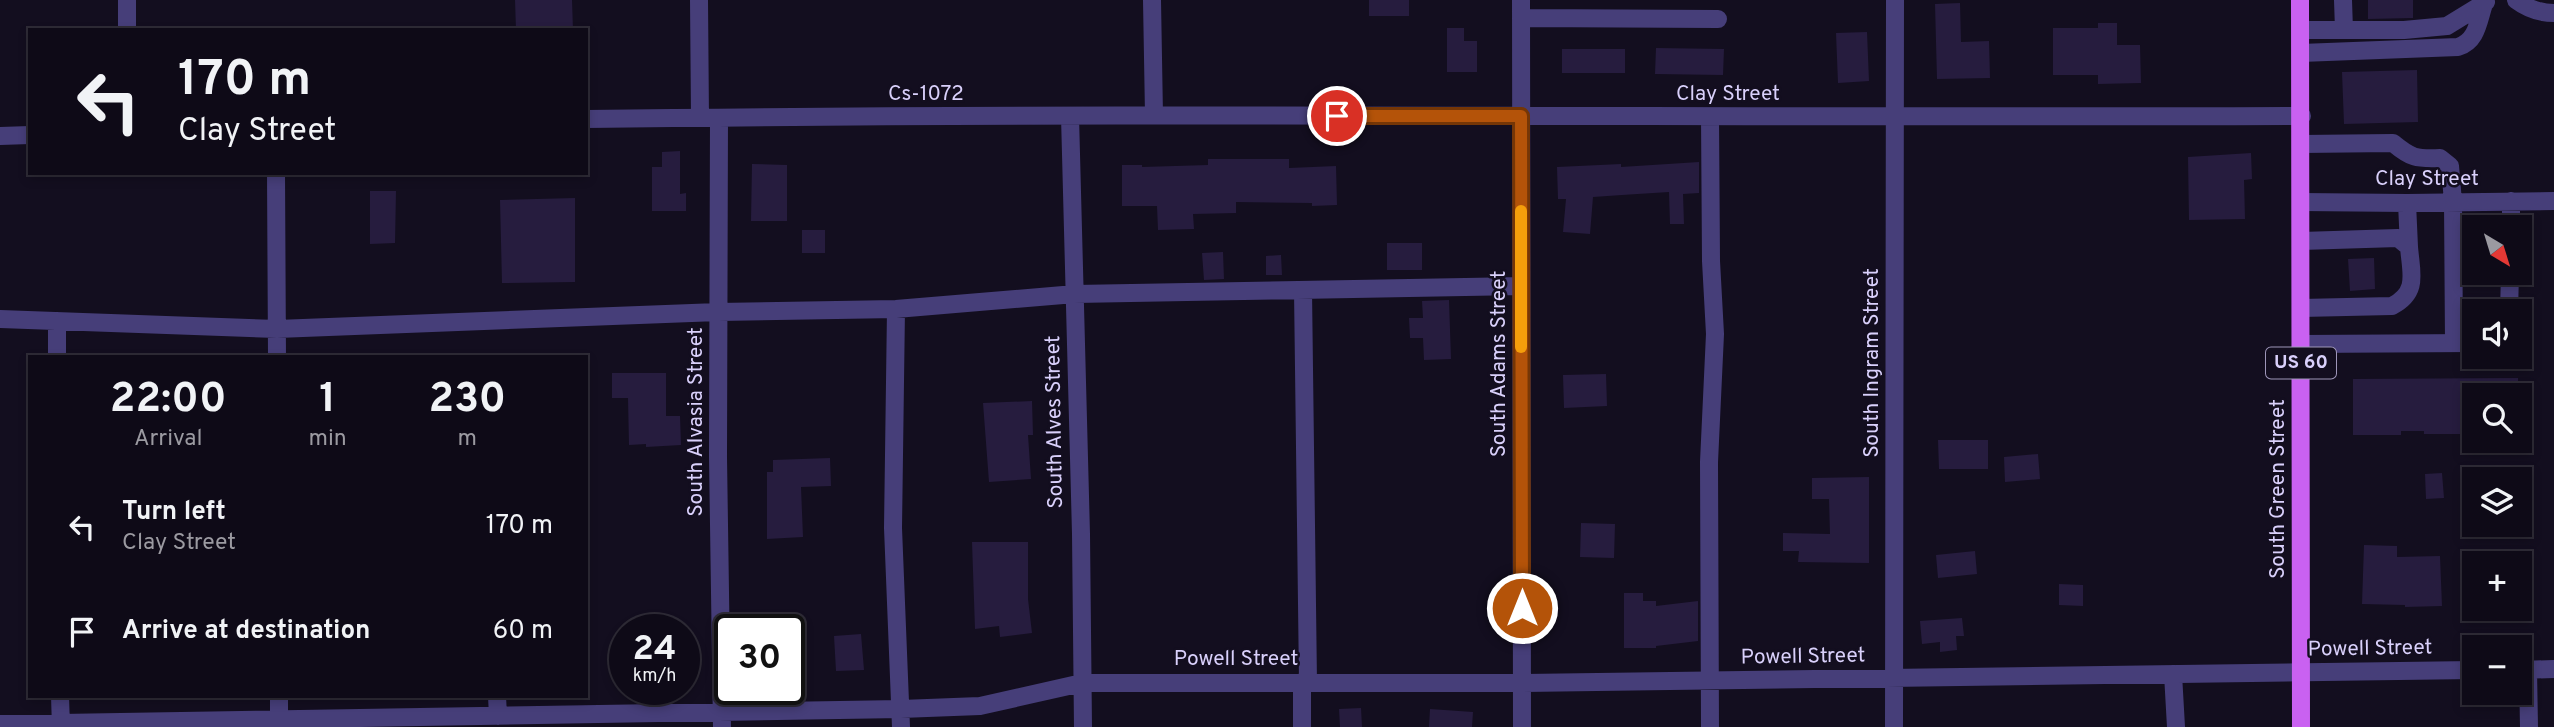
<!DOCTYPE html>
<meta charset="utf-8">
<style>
body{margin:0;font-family:Overpass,sans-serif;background:#1c1824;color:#f1f3f6;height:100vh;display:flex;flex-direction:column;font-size:26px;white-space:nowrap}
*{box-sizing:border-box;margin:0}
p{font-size:23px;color:#9b9aa1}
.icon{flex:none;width:38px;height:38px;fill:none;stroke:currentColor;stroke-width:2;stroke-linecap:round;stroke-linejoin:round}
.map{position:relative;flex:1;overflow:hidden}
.side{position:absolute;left:28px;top:355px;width:560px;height:343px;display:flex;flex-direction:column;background:#0e0a17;border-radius:0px;box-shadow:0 4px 10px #0003,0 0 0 2px #2e2b36}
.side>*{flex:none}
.hud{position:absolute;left:28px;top:28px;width:560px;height:147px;border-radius:0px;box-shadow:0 4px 10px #0003,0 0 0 2px #2e2b36;background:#0e0a17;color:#f1f3f6;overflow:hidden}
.needle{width:46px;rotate:142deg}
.controls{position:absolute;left:2462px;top:215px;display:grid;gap:14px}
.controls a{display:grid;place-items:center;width:70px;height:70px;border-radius:0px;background:#0e0a17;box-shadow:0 4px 10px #0003,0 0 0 2px #2e2b36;font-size:35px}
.speed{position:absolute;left:609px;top:614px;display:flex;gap:14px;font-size:35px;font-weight:700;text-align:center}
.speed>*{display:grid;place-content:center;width:91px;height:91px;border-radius:50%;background:#0e0a17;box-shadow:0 4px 10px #0003,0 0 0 2px #2e2b36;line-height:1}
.speed small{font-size:18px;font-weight:400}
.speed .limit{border:4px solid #111;border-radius:10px;background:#fff;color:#111}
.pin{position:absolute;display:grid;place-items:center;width:60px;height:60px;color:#fff;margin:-30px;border:4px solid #fff;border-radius:50%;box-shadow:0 2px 7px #0007}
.me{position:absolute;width:77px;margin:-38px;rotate:0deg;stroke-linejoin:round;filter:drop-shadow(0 0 5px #0008)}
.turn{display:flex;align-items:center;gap:24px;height:147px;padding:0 35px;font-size:32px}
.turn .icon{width:91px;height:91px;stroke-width:2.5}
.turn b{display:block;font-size:49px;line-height:60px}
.eta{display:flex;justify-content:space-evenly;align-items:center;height:119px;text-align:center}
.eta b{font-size:42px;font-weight:700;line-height:49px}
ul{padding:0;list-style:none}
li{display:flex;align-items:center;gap:21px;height:105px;padding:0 35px}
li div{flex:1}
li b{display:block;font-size:26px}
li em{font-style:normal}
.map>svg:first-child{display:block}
.building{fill:#261c3e}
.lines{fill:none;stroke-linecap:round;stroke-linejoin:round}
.minor{stroke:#463e79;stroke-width:18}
.major{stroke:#c961f1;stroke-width:18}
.route-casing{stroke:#753606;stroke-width:18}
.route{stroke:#b45309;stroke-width:12}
.slow{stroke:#f59e0b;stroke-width:12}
.labels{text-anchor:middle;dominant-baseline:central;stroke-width:5;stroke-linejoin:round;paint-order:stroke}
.shield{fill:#130e1f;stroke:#9e96b9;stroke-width:2}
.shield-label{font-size:19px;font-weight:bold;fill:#d9d0fb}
.street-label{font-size:21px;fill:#d9d0fb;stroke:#130e1f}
</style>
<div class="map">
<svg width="2554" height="727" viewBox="0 0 2554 727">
<rect width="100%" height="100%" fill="#130e1f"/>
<path class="building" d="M515,0h57l1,30h-57z
M1369,0h40v16h-40z
M2368,0h45v18l-45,1z
M1960,3l1,39 28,-1 1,37 -53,1 -2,-75z
M2098,23h19v22h23l1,38 -43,1v-9h-45v-47h45z
M1447,28h17v13h13v31h-30z
M1867,32l2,49 -31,2 -2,-50z
M1656,48l68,1 -1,26 -68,-1z
M1562,49h63v24h-63z
M2417,70l1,52 -74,2 -2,-52z
M680,151v43l6,-1v18h-34v-44h10v-15z
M2251,153l1,26 -8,1 1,39 -56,1 -1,-63z
M1208,159h81v9l47,-2 1,39 -25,1v-3l-76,-1v11l-43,1 1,15 -36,1 -1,-24h-35v-41h20v2l66,-2z
M1699,162v31l-16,1 1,30h-14l-1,-32 -47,3 -29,2 -3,37 -27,-2 3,-33h-8l-1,-32 64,-3v3z
M752,164l35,1v56h-36z
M370,191h26l-1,52 -25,1z
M575,198v84l-73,1 -2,-83z
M802,230h23v23h-23z
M1387,243h35v27h-35z
M1223,252l1,27 -20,1 -2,-27z
M1281,255l1,20h-16v-19z
M2374,258l1,31 -25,2 -2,-32z
M1449,300l2,59 -27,1 -1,-22h-13l-1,-20h14l-1,-17z
M612,373h54v43h14l1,29 -35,2v-3l-17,1 -1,-47h-16z
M1606,374l1,32 -43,2 -1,-33z
M2518,378v18h-44v38h-50v-3h-23v4h-48v-56z
M1032,401l1,34h-5l3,44 -42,3 -6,-79z
M1938,440h50v29h-49z
M2038,454l2,25 -35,3 -1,-25z
M830,458l1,28 -30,1 2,50 -36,2v-67h6v-12z
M2442,473l2,25 -18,1 -1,-25z
M1869,477v86l-71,-1 1,-11h-16v-18l47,1 -1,-35h-17v-21z
M1581,523l34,1 -1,34 -34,-1z
M972,542h56v57l4,34 -32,4 -1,-11 -24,3z
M2364,545l33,1v11l43,-1 2,50 -37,1v-2l-43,-1z
M1975,551l2,23 -39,4 -2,-23z
M2059,584l24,1v21l-24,-1z
M1624,593h19v8h13v5l42,-5v40l-42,5v2h-32z
M1962,618l2,18h-8l1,14 -17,2v-10l-18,2 -2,-23z
M861,634l3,36 -28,1 -2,-35z
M1361,708l1,19h-22l-1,-18z
M1430,709l43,3 -1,15h-43z"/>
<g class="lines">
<path class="minor" d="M699,0l1,118
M1152,0l2,115
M1521,0l1,727
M2343,0l1,30
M2516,0c12,9 23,13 38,13
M1521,18l197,1
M127,30v-30
M2301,30h103l43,-4 39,-24
M2301,53l157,-6c19,-6 20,-25 26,-43
M1070,116l11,418 2,193
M1710,117l1,144 4,73 -6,128 1,265
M719,118l-1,339 4,270
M586,119c572,-7 1144,-1 1716,-3
M0,136l30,-1
M2301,144l92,-1c18,15 23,16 47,15l10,8 3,36 1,141
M276,173l1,184
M2301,202l106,1 147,-2
M2407,203l2,44
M2511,228v-27
M1303,290l5,392
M2301,308l91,-2c27,-14 19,-33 17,-59l-11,-9 -97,3
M896,309l-3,219 8,199
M2509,312l1,-39
M0,319l277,10 441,-17 178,-3 179,-15 446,-8
M2301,344l173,-1
M57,357v-36
M2520,670l34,-1
M2528,670l1,57
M2173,674l3,53
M1302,682v45
M60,696l1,31
M279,696v31
M497,696l1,20
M0,724l901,-15 79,-3 102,-23h440l952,-13
M1894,727l1,-727"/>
<path class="major" d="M2300,0l1,727"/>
</g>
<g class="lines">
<defs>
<path id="route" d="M1337,116h184l1,492"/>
</defs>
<use href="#route" class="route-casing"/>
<use href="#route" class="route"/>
<path class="slow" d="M1521,211v136"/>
</g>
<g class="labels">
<rect class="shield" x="2266" y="347.5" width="70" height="31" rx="5"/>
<g class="shield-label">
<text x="2301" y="363">US 60</text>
</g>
<g class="street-label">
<text x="926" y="94">Cs-1072</text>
<text x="1728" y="94">Clay Street</text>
<text x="2427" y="179">Clay Street</text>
<text transform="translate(1872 363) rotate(-90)">South Ingram Street</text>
<text transform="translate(1499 364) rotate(-90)">South Adams Street</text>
<text transform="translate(696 422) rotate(-90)">South Alvasia Street</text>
<text transform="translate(1055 422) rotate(-91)">South Alves Street</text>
<text transform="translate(2278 489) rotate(-90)">South Green Street</text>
<text transform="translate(2370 649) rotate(-1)">Powell Street</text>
<text transform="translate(1803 657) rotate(-1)">Powell Street</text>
<text x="1236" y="659">Powell Street</text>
</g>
</g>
</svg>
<div class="controls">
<a><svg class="needle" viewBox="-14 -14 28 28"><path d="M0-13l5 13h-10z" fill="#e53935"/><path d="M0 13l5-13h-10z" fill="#9b9aa1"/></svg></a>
<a><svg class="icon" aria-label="sound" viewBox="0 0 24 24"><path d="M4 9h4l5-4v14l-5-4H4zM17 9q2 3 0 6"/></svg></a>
<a><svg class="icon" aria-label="search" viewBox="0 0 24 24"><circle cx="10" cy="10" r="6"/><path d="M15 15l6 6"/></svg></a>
<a><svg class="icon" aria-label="layers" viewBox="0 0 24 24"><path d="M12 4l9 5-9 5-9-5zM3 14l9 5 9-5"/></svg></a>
<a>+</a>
<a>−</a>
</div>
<div class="speed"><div>24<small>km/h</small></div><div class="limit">30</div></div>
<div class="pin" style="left:1337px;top:116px;background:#d93025"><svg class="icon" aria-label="arrive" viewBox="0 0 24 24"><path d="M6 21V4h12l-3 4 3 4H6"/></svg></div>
<svg class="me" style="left:1522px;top:608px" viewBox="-20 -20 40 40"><circle r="17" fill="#b45309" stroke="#fff" stroke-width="3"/><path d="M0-11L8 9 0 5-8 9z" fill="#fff"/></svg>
<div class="hud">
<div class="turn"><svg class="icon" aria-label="left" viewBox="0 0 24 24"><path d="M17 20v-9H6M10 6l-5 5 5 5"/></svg><div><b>170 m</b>Clay Street</div></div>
</div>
<section class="side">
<div class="eta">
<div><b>22:00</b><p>Arrival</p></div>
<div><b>1</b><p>min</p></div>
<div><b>230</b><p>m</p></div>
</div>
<ul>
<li><svg class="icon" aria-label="left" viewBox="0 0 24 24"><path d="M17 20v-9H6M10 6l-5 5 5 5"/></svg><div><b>Turn left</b><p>Clay Street</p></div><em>170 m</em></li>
<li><svg class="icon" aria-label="arrive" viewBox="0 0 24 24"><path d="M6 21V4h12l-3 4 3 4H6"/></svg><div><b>Arrive at destination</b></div><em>60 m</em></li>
</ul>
</section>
</div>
